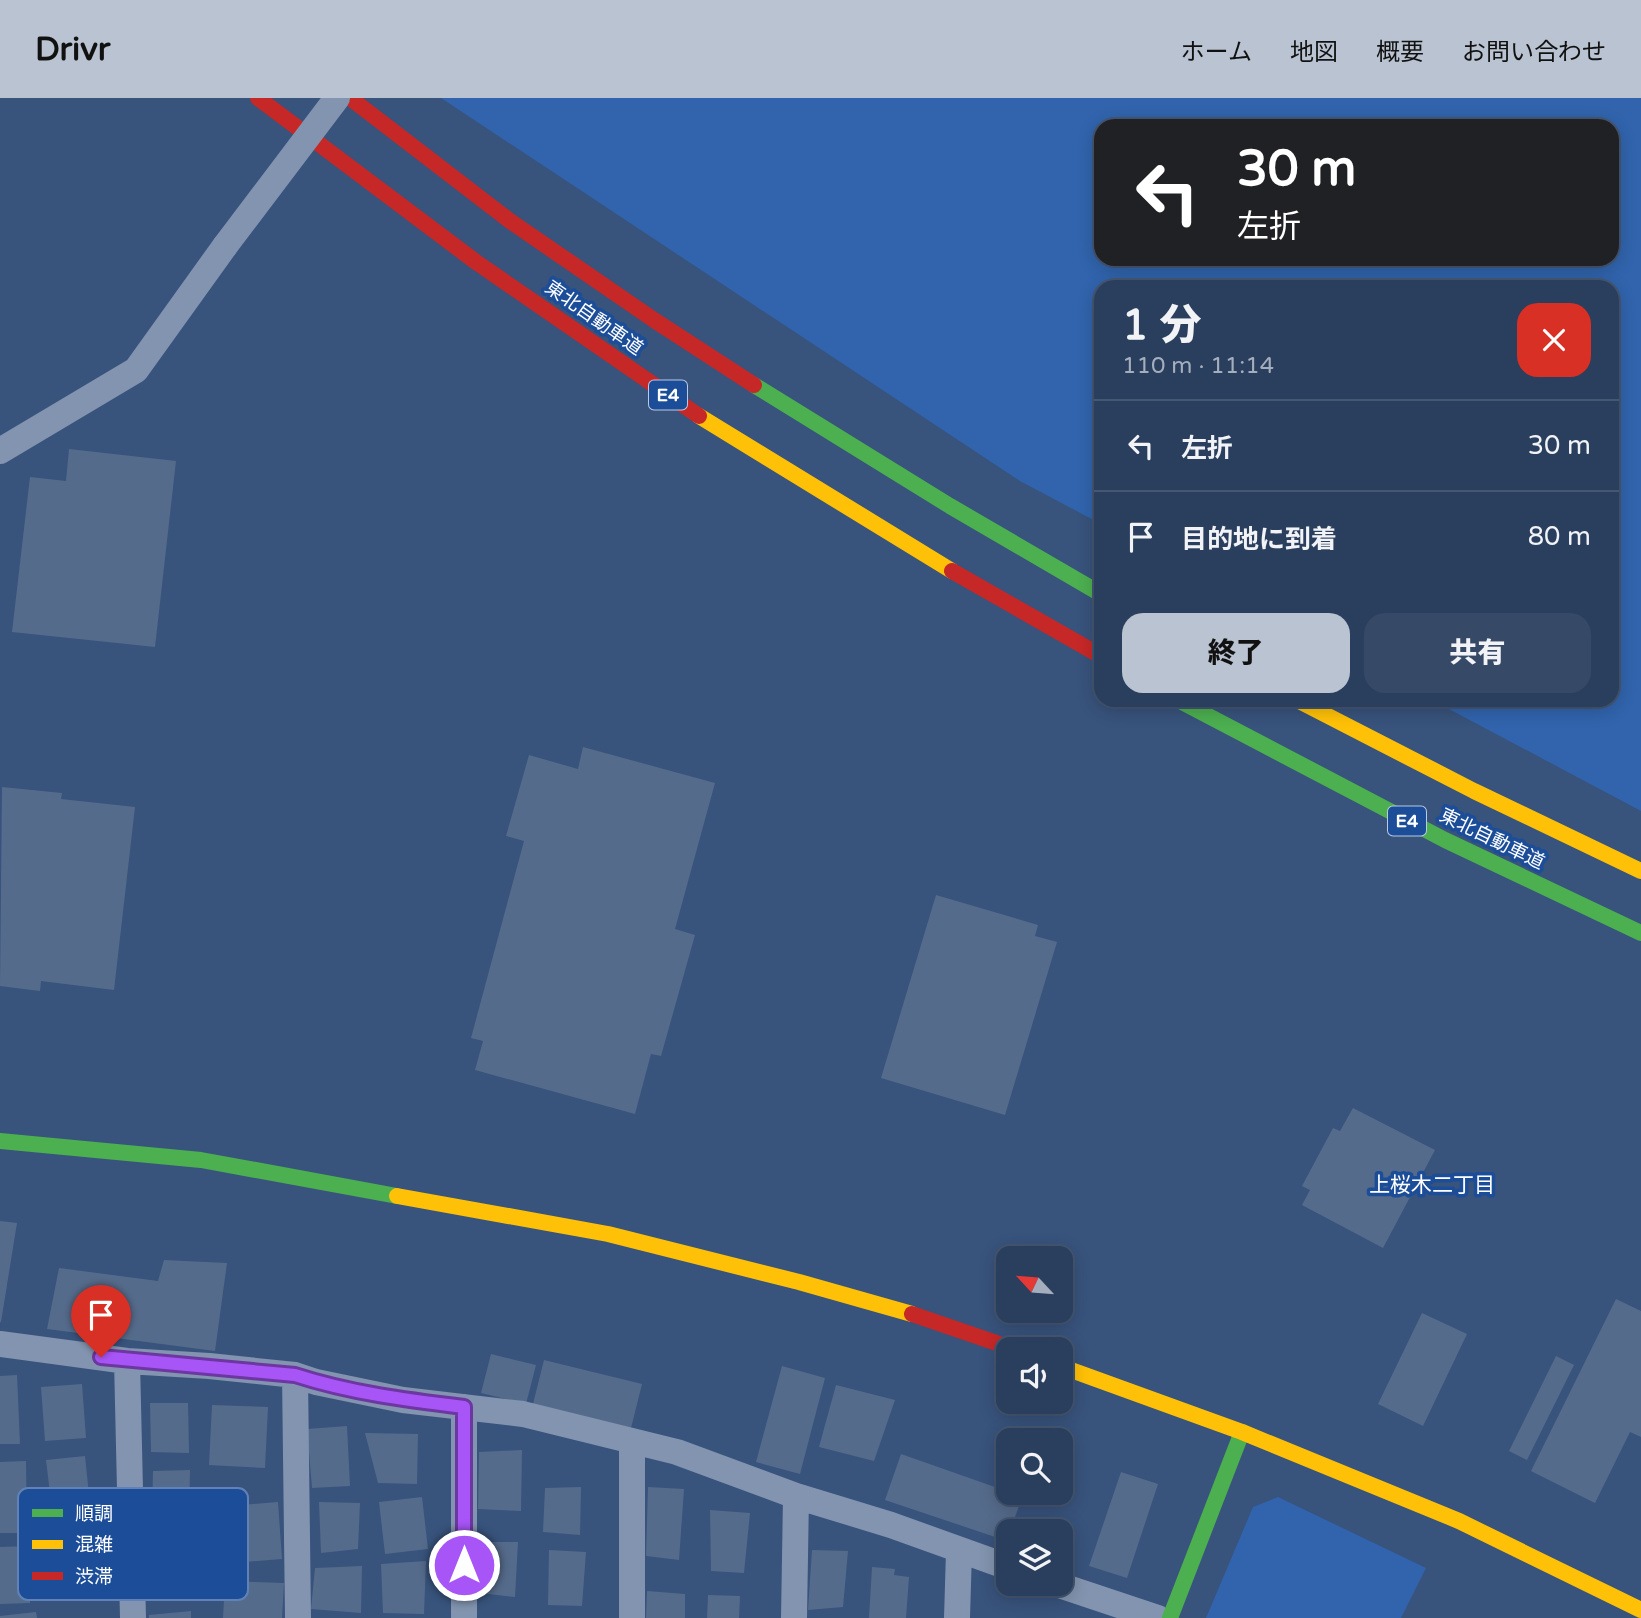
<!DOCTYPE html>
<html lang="ja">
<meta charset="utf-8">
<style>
body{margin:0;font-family:"Varela Round","Noto Sans JP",sans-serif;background:#364966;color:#f1f3f6;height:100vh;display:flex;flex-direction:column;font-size:26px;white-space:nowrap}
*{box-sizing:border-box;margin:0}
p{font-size:23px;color:#a5aebc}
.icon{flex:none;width:38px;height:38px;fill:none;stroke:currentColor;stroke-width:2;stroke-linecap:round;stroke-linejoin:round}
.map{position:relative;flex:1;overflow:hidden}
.details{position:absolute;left:1094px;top:182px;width:525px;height:427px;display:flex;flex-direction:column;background:#2a3e5d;border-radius:21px;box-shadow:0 4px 18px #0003,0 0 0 2px #465772}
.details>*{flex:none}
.guide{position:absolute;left:1094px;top:21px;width:525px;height:147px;border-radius:21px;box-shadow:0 4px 18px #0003,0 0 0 2px #465772;background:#202124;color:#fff;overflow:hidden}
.needle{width:46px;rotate:296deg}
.buttons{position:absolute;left:996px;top:1148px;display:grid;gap:14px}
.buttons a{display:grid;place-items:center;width:77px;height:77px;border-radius:14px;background:#2a3e5d;box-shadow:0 4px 18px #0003,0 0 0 2px #465772;font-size:35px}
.pin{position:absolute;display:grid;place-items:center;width:60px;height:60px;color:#fff;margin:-72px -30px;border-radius:50% 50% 50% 0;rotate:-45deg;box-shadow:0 0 7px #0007}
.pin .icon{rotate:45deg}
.me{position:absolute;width:77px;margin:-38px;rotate:0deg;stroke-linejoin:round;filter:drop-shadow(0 0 5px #0008)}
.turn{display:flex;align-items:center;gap:24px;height:147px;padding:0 28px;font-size:32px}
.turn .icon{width:91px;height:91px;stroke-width:2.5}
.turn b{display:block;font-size:49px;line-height:60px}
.round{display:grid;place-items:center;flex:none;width:74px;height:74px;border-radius:21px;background:#364966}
.summary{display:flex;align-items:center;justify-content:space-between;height:119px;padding:0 28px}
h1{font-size:42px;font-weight:800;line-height:52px}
.button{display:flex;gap:14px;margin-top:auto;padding:14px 28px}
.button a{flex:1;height:80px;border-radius:21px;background:#b9c3d1;color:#111;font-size:28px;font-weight:800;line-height:80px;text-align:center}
.button a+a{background:#364966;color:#f1f3f6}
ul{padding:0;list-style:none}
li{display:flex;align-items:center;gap:21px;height:91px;padding:0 28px;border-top:2px solid #465772}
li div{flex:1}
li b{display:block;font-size:26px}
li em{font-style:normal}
header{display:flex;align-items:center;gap:42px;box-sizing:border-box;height:98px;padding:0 35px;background:#b9c3d1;color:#111}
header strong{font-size:33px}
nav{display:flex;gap:38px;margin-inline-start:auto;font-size:24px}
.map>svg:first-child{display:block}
.green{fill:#3164ad;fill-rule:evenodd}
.building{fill:#556b8b}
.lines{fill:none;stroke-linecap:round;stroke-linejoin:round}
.street{stroke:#8294af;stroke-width:26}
.fast{stroke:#4caf50;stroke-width:16}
.slow{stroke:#ffc107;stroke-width:16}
.jam{stroke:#c62828;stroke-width:16}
.street-bridge{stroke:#8294af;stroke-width:26}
.route-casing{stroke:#6d37a1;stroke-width:18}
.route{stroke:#a855f7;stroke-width:12}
.labels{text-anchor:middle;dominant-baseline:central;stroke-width:7;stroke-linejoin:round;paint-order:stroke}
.shield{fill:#1c4d98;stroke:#bbcae0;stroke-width:2}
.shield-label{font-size:18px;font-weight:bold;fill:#fff}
.street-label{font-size:19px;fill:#fff;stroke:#1c4d98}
.neighbourhood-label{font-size:21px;fill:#fff;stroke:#1c4d98}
.key{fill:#1c4d98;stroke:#6082b7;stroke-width:2}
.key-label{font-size:19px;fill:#fff}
</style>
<header>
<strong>Drivr</strong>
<nav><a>ホーム</a><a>地図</a><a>概要</a><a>お問い合わせ</a></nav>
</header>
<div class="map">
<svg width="1641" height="1520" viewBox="0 0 1641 1520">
<rect width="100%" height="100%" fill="#38537c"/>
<path class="green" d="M441,0h1200v713l-209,-111h180v-413h-511v237l-81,-43zM1101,28h511v133h-511z
M1278,1399l148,71 -25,50h-195l47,-111z"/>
<path class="building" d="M69,351l107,12 -21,186 -143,-15 18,-155 36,4z
M583,649l132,36 -40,146 20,6 -34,121 -10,-2 -16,60 -160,-44 8,-29 -12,-3 53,-197 -18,-5 23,-81 49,14z
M2,689l60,6 -1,6 74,8 -21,183 -73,-9 -1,10 -40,-5z
M936,797l102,30 -3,11 22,6 -52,173 -124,-37z
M1353,1010l82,42 -52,98 -81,-43 8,-15 -8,-4 31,-58 7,3z
M0,1123l17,2 -16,99h-1z
M164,1162l63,3 -12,88 -168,-22 12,-61 99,13z
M1616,1201l25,12v126l-11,-5 -35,71 -64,-32z
M1422,1215l45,21 -44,92 -45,-22z
M491,1256l45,11 -10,39 -45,-11z
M1556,1258l18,9 -47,95 -18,-9z
M544,1262l98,24 -11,44 -98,-24z
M782,1268l43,12 -25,96 -44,-12z
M17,1277l3,69h-20v-68z
M82,1286l4,54 -41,3 -4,-54z
M836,1287l59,15 -21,61 -55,-14z
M150,1305h38l1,50 -38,-1z
M212,1307l56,2 -3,61 -56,-3z
M347,1328l3,60 -38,2 -5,-59z
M365,1335l53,1 -1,50 -39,-1z
M522,1352l-1,61 -43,-2 1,-57z
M901,1356l111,39 -4,9 11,4 -9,25h-2l-1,10 -122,-41z
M85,1358l6,58 -38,4 -7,-58z
M26,1363l1,72h-27v-71z
M190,1372l-1,50 -37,-1 1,-48z
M1121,1374l37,12 -31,94 -38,-12z
M581,1389l-1,48 -37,-3 2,-44z
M648,1389l36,2 -5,71 -33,-4z
M422,1399l6,52 -43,5 -6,-52z
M278,1404l4,57 -63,5 -5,-57z
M319,1404l41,1 -2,46 -37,4z
M710,1412l40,3 -6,60 -33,-2z
M480,1444h38l-3,55 -35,-4z
M30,1448v57l-30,1v-57z
M549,1452l37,2 -4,54 -34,-1z
M812,1452l36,1 -5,56 -35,3z
M426,1463l-2,53 -41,-1 -2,-49z
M362,1468l-1,47 -50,-4 4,-41z
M872,1469l23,2 -1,6 15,2 -3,41h-37z
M225,1483l59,2 -2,35h-59z
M647,1493l38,3v24h-39z
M708,1497l32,1 -1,22h-32z
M191,1513v7h-42v-3z
M36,1514l1,6h-37v-2z"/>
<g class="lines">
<path class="street" d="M0,353l136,-81 89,-124
M0,1246l127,17 82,5 86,9 21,7 87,18 120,14 154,38 119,44 95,29 117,42
M127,1263l6,257
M295,1277l3,243
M464,1309v211
M1056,1486l102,34
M632,1520v-177
M794,1520l2,-122
M957,1520l2,-67"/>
<path class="fast" d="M754,287l196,121 151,88
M1178,602l267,140 196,93
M0,1043l201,19 196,36
M1170,1520l72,-186"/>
<path class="slow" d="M699,318l253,155
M1297,602l177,91 167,80
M397,1098l211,38 191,48 113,32
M1060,1268l182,66 217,89 182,89"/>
<path class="jam" d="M258,0l218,164 223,154
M350,0l160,123 144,99 100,65
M952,473l149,85
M912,1216l102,35"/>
<path class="street-bridge" d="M225,148l112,-148"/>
</g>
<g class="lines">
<defs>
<path id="route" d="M101,1259l194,18c55,18 112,25 169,32v158"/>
</defs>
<use href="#route" class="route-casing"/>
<use href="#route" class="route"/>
</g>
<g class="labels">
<g class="shield">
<rect x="649" y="282.5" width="38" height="29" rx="5"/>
<rect x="1388" y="708.5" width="38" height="29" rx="5"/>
</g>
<g class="shield-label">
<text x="668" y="297">E4</text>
<text x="1407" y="723">E4</text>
</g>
<g class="street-label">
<text transform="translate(594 220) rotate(35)">東北自動車道</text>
<text transform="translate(1492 741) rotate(26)">東北自動車道</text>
</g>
<g class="neighbourhood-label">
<text x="1432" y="1087">上桜木二丁目</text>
</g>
</g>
<rect x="18" y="1390" width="230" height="112" rx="10" class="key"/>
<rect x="32" y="1411" width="31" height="8" fill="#4caf50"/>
<rect x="32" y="1442" width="31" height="9" fill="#ffc107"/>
<rect x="32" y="1474" width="31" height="8" fill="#c62828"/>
<g class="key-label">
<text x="75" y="1422">順調</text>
<text x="75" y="1453">混雑</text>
<text x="75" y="1485">渋滞</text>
</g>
</svg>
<div class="buttons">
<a><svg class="needle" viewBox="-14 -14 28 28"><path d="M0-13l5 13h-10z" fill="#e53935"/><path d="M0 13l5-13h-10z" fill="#a5aebc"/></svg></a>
<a><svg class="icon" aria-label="sound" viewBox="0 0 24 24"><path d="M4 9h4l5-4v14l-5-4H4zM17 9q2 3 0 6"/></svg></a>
<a><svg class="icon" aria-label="search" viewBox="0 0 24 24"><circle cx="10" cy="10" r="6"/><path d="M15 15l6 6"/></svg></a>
<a><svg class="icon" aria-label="layers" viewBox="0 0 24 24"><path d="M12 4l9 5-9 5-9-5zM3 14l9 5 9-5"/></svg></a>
</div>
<div class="pin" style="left:101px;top:1259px;background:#d93025"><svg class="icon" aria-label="arrive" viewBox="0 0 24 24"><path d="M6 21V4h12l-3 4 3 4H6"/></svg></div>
<svg class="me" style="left:464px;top:1467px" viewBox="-20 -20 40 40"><circle r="17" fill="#a855f7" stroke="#fff" stroke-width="3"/><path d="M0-11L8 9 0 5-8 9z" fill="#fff"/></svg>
<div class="guide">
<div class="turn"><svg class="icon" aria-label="left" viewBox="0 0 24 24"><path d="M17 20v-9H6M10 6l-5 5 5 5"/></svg><div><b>30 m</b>左折</div></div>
</div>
<section class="details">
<div class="summary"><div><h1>1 分</h1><p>110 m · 11:14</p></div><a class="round" style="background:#d93025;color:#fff"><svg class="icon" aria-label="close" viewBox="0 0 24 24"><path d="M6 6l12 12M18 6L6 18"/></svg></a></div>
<ul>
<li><svg class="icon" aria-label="left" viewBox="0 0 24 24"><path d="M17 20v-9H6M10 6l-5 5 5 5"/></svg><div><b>左折</b></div><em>30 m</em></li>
<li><svg class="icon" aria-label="arrive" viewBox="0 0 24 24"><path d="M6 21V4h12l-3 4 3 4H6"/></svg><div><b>目的地に到着</b></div><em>80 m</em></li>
</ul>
<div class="button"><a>終了</a><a>共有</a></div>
</section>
</div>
